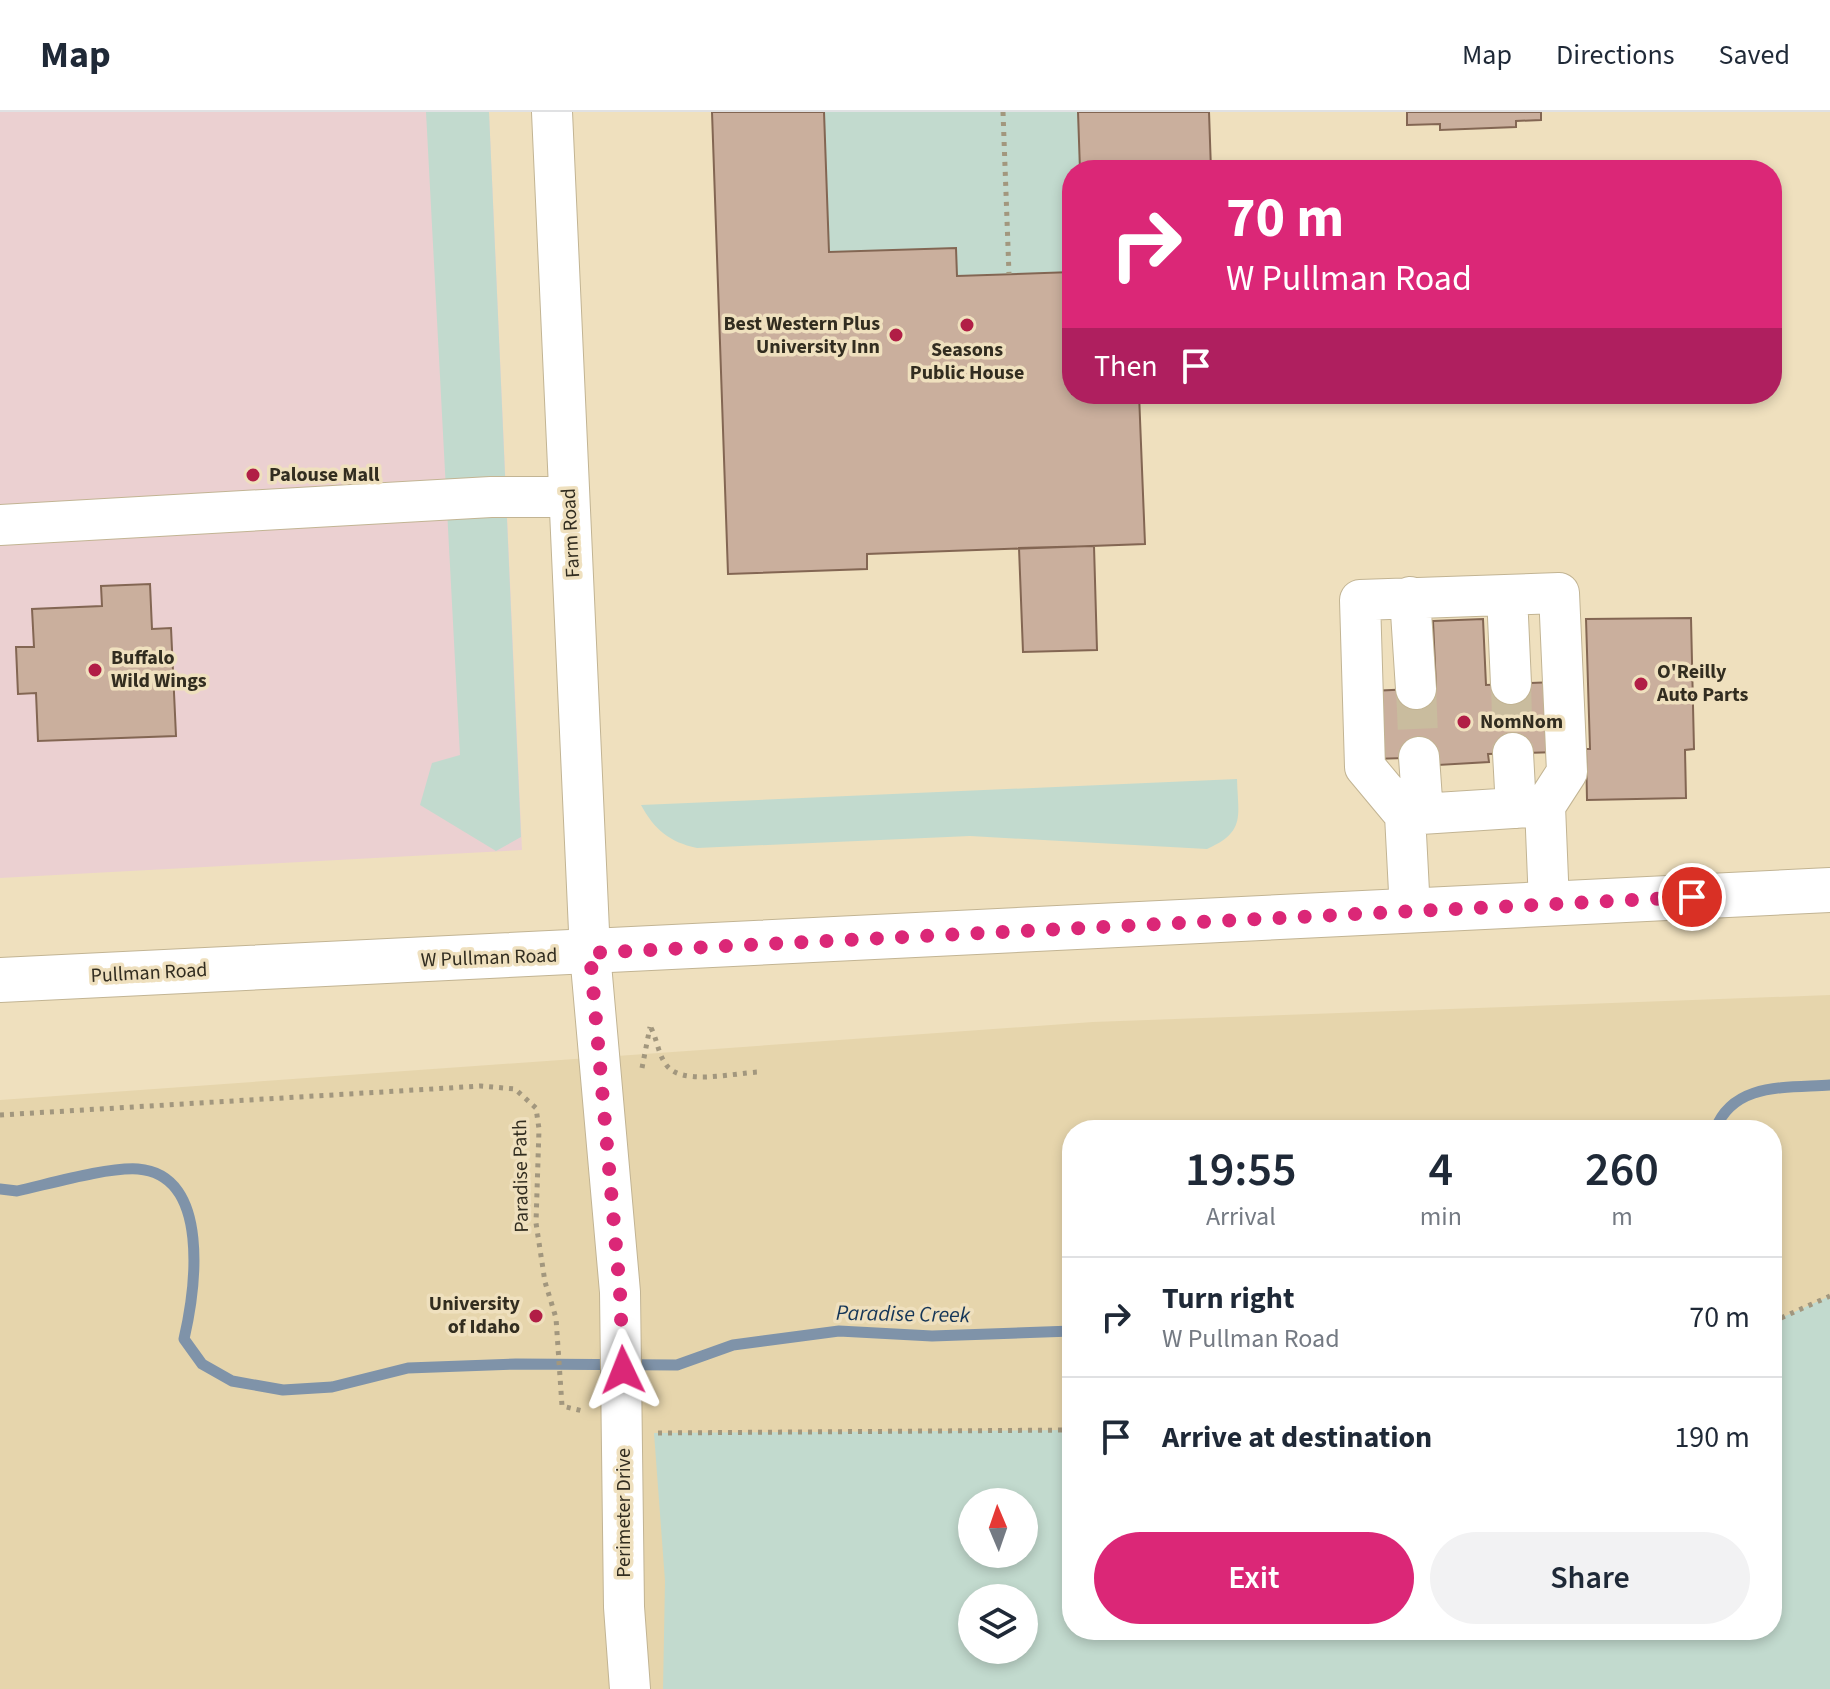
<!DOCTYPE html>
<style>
body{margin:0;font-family:"Source Sans 3",sans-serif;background:#f2f2f3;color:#1f2937;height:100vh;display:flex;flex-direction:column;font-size:30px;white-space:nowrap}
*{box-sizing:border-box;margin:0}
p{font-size:26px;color:#747a83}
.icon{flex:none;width:44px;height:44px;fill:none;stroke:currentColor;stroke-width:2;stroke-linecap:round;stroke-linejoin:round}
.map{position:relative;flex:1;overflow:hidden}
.details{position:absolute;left:1062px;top:1008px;width:720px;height:520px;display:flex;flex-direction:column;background:#fff;border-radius:32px;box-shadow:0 4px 12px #0003}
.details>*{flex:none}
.top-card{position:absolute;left:1062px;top:48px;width:720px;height:244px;border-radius:32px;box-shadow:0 4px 12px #0003;background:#db2777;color:#fff;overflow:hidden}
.needle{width:52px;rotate:358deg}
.fabs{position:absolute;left:958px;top:1376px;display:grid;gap:16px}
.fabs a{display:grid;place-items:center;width:80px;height:80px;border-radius:50%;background:#fff;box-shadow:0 4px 12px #0003;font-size:40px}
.pin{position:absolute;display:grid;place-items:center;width:68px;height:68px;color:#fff;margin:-34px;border:4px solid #fff;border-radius:50%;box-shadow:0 2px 8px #0007}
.me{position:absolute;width:88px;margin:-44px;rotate:358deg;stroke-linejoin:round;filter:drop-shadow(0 0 6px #0008)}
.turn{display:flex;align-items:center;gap:28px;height:168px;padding:0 32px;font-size:36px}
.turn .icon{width:104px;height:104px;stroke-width:2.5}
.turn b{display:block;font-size:56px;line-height:68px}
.then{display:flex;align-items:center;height:76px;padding:0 32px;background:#0003;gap:16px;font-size:30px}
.eta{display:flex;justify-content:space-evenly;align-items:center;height:136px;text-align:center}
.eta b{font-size:48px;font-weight:600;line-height:56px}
.action{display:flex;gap:16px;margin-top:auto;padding:16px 32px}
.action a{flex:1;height:92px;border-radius:48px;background:#db2777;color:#fff;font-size:32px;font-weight:600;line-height:92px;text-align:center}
.action a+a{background:#f2f2f3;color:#1f2937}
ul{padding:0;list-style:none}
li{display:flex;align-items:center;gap:24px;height:120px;padding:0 32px;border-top:2px solid #e0e1e3}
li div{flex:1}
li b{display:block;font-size:30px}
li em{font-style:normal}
header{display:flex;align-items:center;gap:48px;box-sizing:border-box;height:112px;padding:0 40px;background:#fff;border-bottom:2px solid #e0e1e3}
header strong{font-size:38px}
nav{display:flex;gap:44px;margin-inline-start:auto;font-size:28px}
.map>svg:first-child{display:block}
.commercial{fill:#ebd0d1}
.built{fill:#e6d5ac;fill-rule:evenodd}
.green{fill:#c2dace;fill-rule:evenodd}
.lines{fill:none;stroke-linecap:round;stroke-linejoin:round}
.stream{stroke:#7f93a9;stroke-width:11}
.building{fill:#caaf9d;stroke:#836653;stroke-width:2}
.minor-tunnel{stroke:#c9bc9e;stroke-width:40;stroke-dasharray:40 20;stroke-linecap:butt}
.minor-casing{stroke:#c2b493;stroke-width:42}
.major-casing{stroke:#c2b493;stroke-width:46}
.path{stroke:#a2977e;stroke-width:5;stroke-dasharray:4 6;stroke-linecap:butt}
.minor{stroke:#fff;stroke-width:40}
.major{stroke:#fff;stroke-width:44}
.route{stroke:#db2777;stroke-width:14;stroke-dasharray:0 25.2}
.poi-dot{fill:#b11e46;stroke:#efe0be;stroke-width:3}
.labels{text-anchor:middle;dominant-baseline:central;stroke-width:7;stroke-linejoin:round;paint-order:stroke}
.poi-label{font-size:20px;font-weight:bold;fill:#322d20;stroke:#efe0be;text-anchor:start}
.street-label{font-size:20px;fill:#322d20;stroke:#efe0be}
.water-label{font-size:22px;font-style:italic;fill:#153657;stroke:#efe0be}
</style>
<header>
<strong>Map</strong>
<nav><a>Map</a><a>Directions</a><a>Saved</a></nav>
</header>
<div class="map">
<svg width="1830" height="1577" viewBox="0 0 1830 1577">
<rect width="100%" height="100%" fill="#efe0be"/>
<path class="commercial" d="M0,0h489l33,738 -522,28z"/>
<path class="built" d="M1830,883v694h-1830v-589l1093,-78zM1072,1018h700v500h-700zM972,1390h52v52h-52zM972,1486h52v52h-52z"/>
<path class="green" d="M426,0h63l32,725 -25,14 -76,-46 12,-42 28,-8z
M824,0h254l2,58h-8v102l-115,4 -1,-28 -127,4z
M1237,667c1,37 9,53 -30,70l-237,-13 -273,12c-28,-6 -43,-19 -56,-43z
M1830,1184v393h-1167l2,-108 -11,-148 418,-3v200h700v-308zM1024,1390v52h-52v-52zM1024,1486v52h-52v-52z"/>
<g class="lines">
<path class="stream" d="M1715,1018c18,-48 71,-42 115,-45
M0,1077l17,2c32,-7 90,-24 121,-22 74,6 57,122 46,170l18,25 30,17 51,9 49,-3 76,-19 108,-4 161,1 56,-20 106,-14 93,5 140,-5"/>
</g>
<path class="building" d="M712,0h112l5,140 127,-4 1,28 115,-4v122h67l6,150 -278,10v15l-139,5z
M1078,0h131l2,58h-131z
M1407,0h134v8l-25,1v6l-76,3v-6l-33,1z
M1094,434l3,104 -74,2 -4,-104z
M150,472l2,45 19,-1 5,108 -138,5 -2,-48 -18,1 -2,-47h18l-2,-38 70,-3 -1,-20z
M1691,506l3,131 -9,1 1,48 -99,2 -1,-51h4l-4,-130z
M1483,507l3,66 69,-3 3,70 -70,2 1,8 -51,3v-8l-65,2 -3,-68 66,-3 -3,-67z"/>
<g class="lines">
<path class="minor-tunnel" d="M1511,572l2,69
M1416,577l3,68"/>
<defs>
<path id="minor" d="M552,0l38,841 30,339 4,315 6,82
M0,413l491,-28h78
M1507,483l4,89
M1410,485l6,92
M1513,641l3,55
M1419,645l4,57
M1405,703l-40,-48 -5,-167 199,-7 8,179 -22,34
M1410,799l-5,-96 140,-9 4,98"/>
<path id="major" d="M0,868l1830,-90"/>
</defs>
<use href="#minor" class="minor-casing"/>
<use href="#major" class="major-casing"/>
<path class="path" d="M1003,0l6,162
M651,916c6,11 7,25 14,35 14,24 67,10 94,9
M642,956l8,-41
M0,1003l481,-29 34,3 21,19 3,21 -3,94 9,59 11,36 6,88 21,5
M1772,1210l58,-26
M658,1321l414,-3"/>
<use href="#minor" class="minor"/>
<use href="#major" class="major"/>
</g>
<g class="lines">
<path class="route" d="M623,1258l-3,-78 -30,-339 1102,-56"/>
</g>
<g class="poi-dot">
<circle cx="967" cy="213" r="8"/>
<circle cx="896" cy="223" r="8"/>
<circle cx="253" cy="363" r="8"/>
<circle cx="95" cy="558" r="8"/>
<circle cx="1641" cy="572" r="8"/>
<circle cx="1464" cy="610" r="8"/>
<circle cx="536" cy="1204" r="8"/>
</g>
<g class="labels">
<g class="poi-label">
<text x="880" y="212" text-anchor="end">Best Western Plus<tspan x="880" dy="23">University Inn</tspan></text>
<text x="967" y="238" text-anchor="middle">Seasons<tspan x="967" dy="23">Public House</tspan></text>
<text x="269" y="363">Palouse Mall</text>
<text x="111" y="546">Buffalo<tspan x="111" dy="23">Wild Wings</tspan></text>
<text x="1657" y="560">O'Reilly<tspan x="1657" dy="23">Auto Parts</tspan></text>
<text x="1480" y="610">NomNom</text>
<text x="520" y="1192" text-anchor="end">University<tspan x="520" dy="23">of Idaho</tspan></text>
</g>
<g class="street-label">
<text transform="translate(571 421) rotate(-93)">Farm Road</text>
<text transform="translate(489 846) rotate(-2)">W Pullman Road</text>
<text transform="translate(149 861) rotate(-3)">Pullman Road</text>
<text transform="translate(521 1064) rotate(-91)">Paradise Path</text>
<text transform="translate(624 1401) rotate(-90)">Perimeter Drive</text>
</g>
<g class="water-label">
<text transform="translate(903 1202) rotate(1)">Paradise Creek</text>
</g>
</g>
</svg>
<div class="fabs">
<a><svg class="needle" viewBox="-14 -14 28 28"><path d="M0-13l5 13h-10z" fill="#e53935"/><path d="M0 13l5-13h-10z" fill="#747a83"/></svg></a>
<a><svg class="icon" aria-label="layers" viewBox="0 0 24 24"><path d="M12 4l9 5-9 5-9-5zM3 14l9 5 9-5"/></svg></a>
</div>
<div class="pin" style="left:1692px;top:785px;background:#d93025"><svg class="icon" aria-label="arrive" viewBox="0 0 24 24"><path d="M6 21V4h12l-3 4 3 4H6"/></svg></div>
<svg class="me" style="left:623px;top:1258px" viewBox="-20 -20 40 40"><path d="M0-17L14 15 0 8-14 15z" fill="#db2777" stroke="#fff" stroke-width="4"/></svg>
<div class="top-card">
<div class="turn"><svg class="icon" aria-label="right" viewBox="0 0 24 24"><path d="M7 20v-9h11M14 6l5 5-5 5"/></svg><div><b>70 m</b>W Pullman Road</div></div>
<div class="then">Then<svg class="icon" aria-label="arrive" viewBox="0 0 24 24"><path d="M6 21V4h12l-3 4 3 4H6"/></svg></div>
</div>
<section class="details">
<div class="eta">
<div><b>19:55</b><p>Arrival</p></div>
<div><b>4</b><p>min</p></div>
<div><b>260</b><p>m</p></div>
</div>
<ul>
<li><svg class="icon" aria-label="right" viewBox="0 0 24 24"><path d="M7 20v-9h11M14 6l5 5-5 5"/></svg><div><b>Turn right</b><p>W Pullman Road</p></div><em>70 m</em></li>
<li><svg class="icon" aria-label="arrive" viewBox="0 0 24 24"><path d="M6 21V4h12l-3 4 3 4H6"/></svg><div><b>Arrive at destination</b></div><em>190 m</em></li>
</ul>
<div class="action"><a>Exit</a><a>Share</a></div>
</section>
</div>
